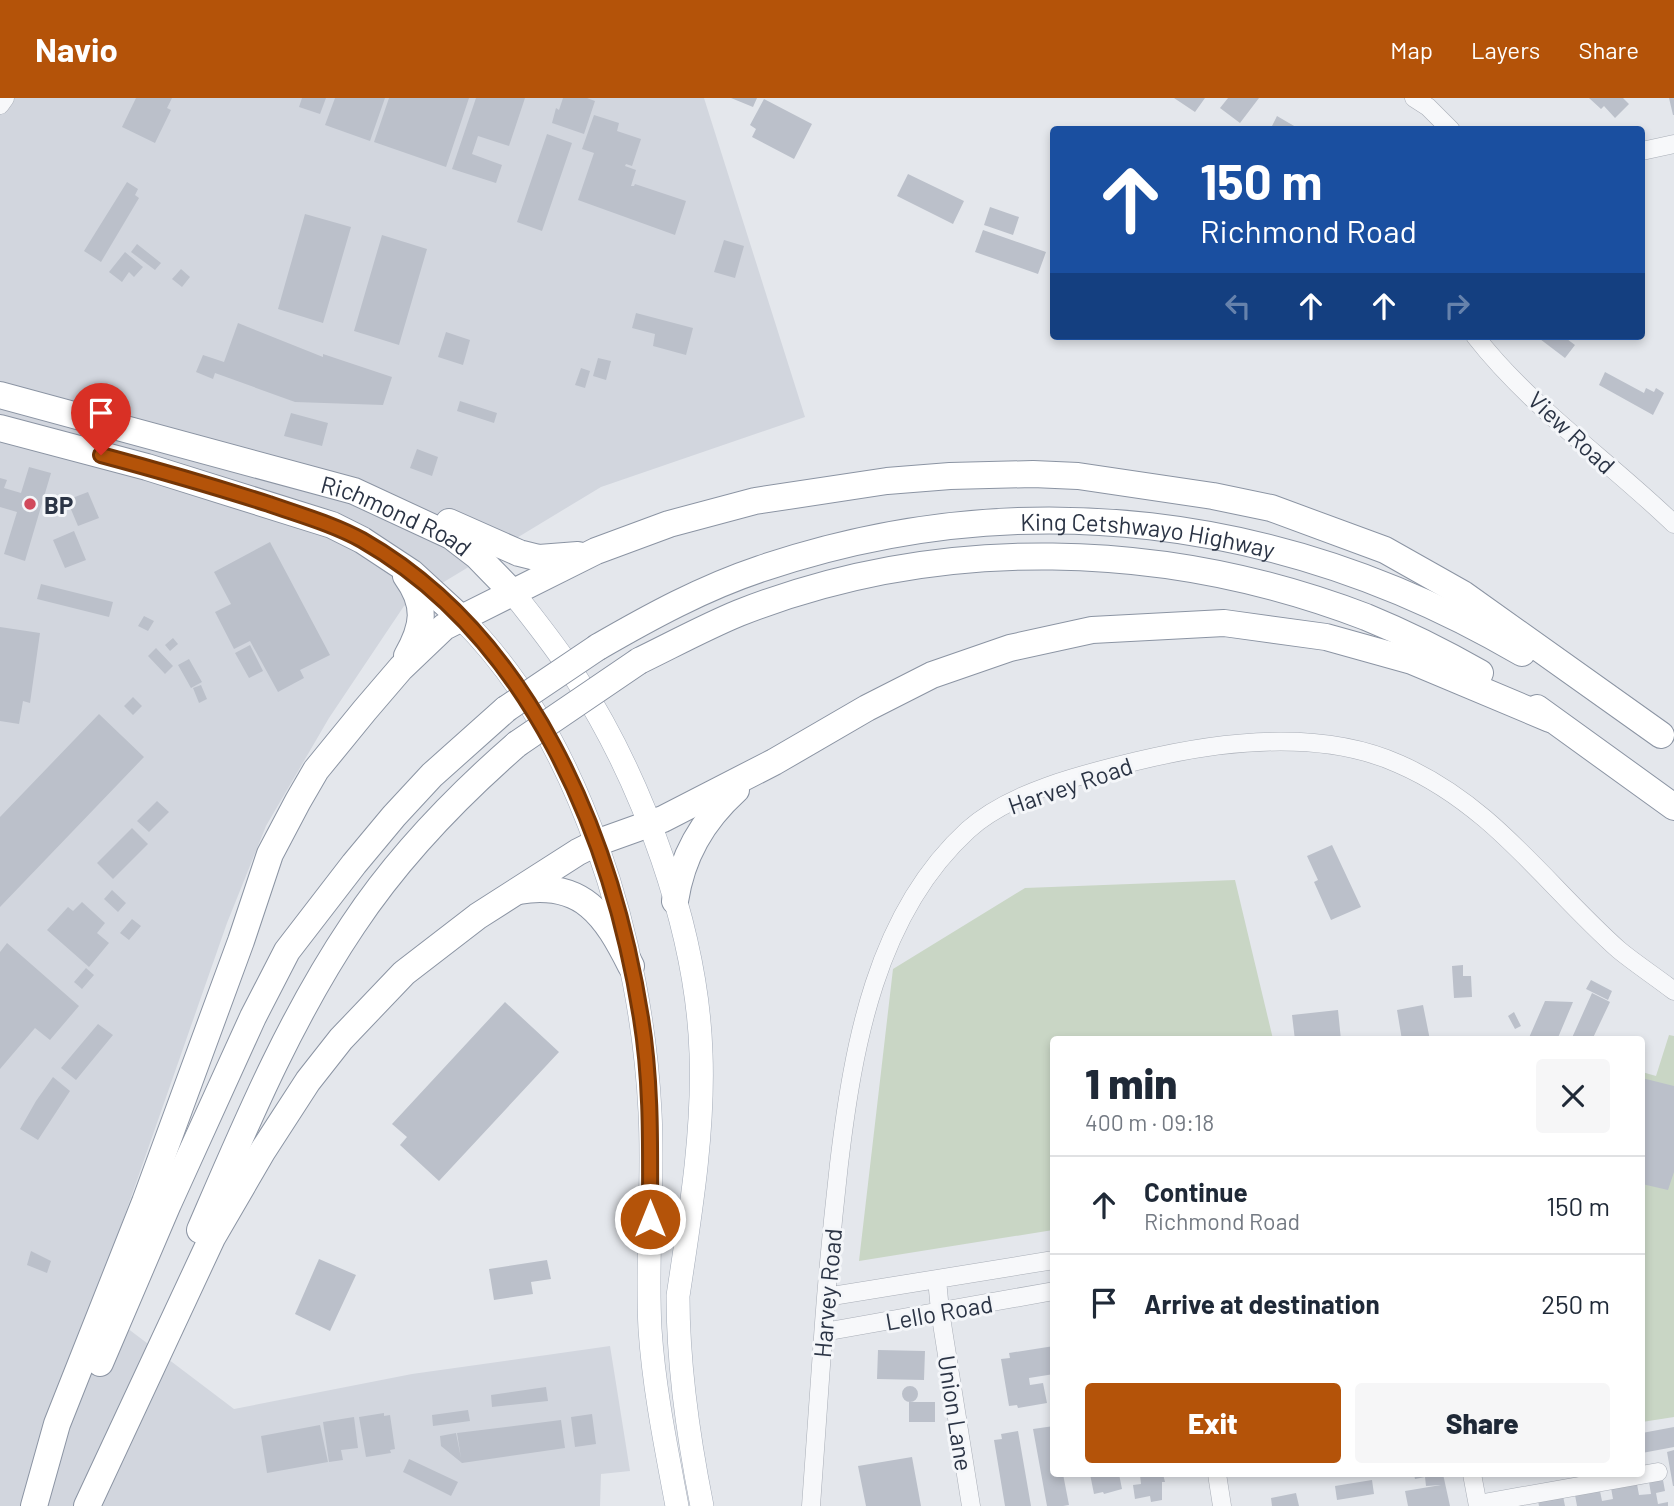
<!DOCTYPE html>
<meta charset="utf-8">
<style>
body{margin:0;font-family:Barlow,sans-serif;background:#f6f6f7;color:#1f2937;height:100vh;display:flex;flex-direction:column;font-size:26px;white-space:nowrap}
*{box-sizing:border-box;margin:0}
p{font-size:23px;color:#747a83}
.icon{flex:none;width:38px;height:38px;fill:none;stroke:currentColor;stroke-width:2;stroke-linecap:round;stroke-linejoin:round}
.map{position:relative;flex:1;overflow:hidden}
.panel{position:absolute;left:1050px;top:938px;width:595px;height:441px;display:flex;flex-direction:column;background:#fff;border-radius:7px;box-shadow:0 4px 10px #0003}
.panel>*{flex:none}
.banner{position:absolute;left:1050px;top:28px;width:595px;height:214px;border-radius:7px;box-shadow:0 4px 10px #0003;background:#1a4fa0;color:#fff;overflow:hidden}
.pin{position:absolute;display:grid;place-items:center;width:60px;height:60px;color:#fff;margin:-72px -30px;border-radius:50% 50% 50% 0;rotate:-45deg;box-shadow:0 0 7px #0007}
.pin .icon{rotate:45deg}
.me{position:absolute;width:77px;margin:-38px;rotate:0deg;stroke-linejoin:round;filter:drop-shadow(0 0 5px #0008)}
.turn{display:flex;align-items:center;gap:24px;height:147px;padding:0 35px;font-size:32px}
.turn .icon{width:91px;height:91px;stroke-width:2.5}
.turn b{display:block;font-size:49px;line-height:60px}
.lanes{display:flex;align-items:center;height:66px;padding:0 35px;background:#0003;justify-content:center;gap:35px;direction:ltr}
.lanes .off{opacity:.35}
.round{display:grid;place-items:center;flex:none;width:74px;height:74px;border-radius:7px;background:#f6f6f7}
.summary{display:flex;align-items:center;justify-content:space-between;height:119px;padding:0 35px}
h1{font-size:42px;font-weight:800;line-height:52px}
.cta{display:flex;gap:14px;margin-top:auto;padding:14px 35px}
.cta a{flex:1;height:80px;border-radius:7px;background:#b45309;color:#fff;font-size:28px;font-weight:800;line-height:80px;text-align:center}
.cta a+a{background:#f6f6f7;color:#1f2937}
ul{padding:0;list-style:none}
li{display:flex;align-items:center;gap:21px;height:98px;padding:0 35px;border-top:2px solid #e0e1e3}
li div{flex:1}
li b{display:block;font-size:26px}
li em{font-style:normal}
header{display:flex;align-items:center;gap:42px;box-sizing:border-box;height:98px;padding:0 35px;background:#b45309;color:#fff}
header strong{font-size:33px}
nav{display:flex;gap:38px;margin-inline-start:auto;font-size:24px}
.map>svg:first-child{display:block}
.built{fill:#d2d6de}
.green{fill:#c9d6c5}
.building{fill:#bbc0ca}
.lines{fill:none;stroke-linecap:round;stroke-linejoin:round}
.minor-casing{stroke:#a9aeb7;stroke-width:19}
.major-casing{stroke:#a3abb8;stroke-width:24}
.highway-casing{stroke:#8b94a3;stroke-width:28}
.minor{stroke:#f7f8fa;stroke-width:18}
.major{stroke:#fff;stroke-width:23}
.highway{stroke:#fff;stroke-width:26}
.highway-bridge-casing{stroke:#8b94a3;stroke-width:28;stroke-linecap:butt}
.highway-bridge{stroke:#fff;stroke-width:26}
.route-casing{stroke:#753606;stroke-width:18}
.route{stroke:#b45309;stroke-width:12}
.poi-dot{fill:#d1495b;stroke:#f4f6f9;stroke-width:2.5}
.labels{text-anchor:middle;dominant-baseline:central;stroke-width:6;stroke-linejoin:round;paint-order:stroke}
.street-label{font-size:24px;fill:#2b3445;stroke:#f4f6f9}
.poi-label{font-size:24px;font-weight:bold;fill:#2b3445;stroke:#f4f6f9;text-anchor:start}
</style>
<header>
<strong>Navio</strong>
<nav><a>Map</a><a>Layers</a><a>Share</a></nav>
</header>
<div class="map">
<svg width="1674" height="1408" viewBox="0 0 1674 1408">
<rect width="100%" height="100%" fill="#e4e7ec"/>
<path class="built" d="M0,0h704l101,319 -204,70 -197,119 -75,112 -63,108 -39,97 -133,380 140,106 178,-35 198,-28 20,125 -29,3 -1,32h-600z"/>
<path class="green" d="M1235,782l38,159 -219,1 -1,190 -194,31 34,-292 132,-81z
M1669,937l5,1v381l-32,5v-350l14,4z"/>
<path class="building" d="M136,0h36l-5,10 4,2 -16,33 -33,-16z
M302,0h24l-6,16 -21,-7z
M335,0h50l-15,43 -45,-16z
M389,0h80l-23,69 -72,-25z
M476,0h49l-16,48 -31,-10 -6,18 30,11 -6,18 -44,-14z
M563,0h24l8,3 -11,33 -32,-11 4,-15 3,2z
M731,0h26l-4,9z
M1174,0h31l-10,14z
M1228,0h31l-19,25 -20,-15z
M1589,0h34l6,6 -14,14 -11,-12 -3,3z
M1669,0h5v17h-1z
M764,1l48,25 -18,35 -42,-22 4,-8 -6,-4z
M594,17l25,8 -2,8 24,8 -9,27 -6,-2 -1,2 11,4 -5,16h3l1,-2 51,17 -11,34 -97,-35 16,-47 -12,-4z
M1277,18l24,14h-31z
M547,36l25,9 -30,88 -25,-9z
M908,76l56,27 -11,23 -56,-28z
M127,84l11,7 -3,6 4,3 -38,64 -17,-11z
M990,109l29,10 -6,18 -29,-10z
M305,116l46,13 -28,96 -45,-14z
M983,132l63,22 -8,22 -63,-22z
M382,137l45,14 -28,96 -45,-14z
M724,142l20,6 -9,32 -21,-6z
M137,146l24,19 -6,7 -24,-18z
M125,154l18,15 -9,10 -5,-5 -7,10 -13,-10z
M181,171l9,8 -8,10 -10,-8z
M636,215l57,15 -7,27 -33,-9 2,-12 -23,-6z
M238,225l85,34v-3l69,23 -9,28 -88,-3 -80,-29 -2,6 -17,-7 7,-17 21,7z
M446,234l24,8 -7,25 -25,-8z
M1536,238h27l12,9 -10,13z
M598,260l13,3 -5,19 -13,-4z
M581,270l9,3 -5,17 -10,-3z
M1605,274l39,21 2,-5 8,4 2,-4 8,5 -11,22 -54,-30z
M460,303l37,12 -3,10 -37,-12z
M291,315l37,10 -6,23 -38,-10z
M417,351l21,8 -6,19 -22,-8z
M29,369l22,6 -26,88 -21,-7 13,-42 -17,-5v-29l7,2 -3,8 17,5z
M88,394l11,26 -21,8 -11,-26z
M74,433l12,29 -21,8 -12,-28z
M270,444l60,113 -30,15 4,8 -26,14 -28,-51 -16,8 -19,-37 16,-8 -17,-32z
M41,486l72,18 -4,15 -72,-18z
M144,518l10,5 -6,10 -10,-5z
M0,529l40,6 -10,70 -7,-2 -4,23 -19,-3z
M173,540l5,6 -8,7 -5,-6z
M250,547l13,26 -14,7 -14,-25z
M156,550l17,18 -8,8 -17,-18z
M189,561l13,23 -11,6 -13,-23z
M201,587l6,14 -8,4 -6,-15z
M133,599l9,9 -9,9 -9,-9z
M99,616l45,43 -144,150v-90z
M157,703l12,11 -20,20 -12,-11z
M132,730l16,16 -35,35 -16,-16z
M1332,747l29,62 -30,13 -17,-38 4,-2 -11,-24z
M112,792l14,13 -8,9 -14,-13z
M82,804l23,21 -8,10 12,10 -20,24 -42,-37 21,-23 5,4z
M132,821l9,7 -12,14 -9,-7z
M7,845l72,63 -29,34 -15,-12 -35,41v-117z
M1463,867v11h8l1,21 -18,1 -2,-32z
M86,870l8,7 -12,14 -8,-7z
M1591,882l21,11 -4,9 -22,-11z
M1592,895l18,9 -18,38h-21z
M1545,903l28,1 -16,38h-29z
M505,904l54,50 -120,129 -39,-36 7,-8 -15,-13z
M1423,907l7,35h-28l-5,-30z
M1338,912l3,30h-46l-3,-25z
M1514,914l7,14 -6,3 -7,-13z
M98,926l15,11 -37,45 -15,-12z
M53,979l17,14 -32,49 -18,-11 16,-28z
M1642,980l32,8v86l-6,18 -26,-6z
M31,1153l20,10 -4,12 -20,-8z
M319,1161l37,16 -26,56 -35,-17z
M547,1162l4,19 -20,3 2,12 -39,6 -5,-31z
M1054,1248v28l-25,4 1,7 13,-2 4,20 -29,5 -1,-3 -8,1 -8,-47 9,-1 -1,-5z
M878,1252l47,1 -1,29 -47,-1z
M902 1296a8 8 0 1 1 16 0a8 8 0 1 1-16 0Z
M546,1289l2,14 -56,6 -1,-12z
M909,1304h26v20h-26z
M468,1312l2,11 -37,5 -1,-11z
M384,1315v3l6,-1 5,34 -5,1 1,3 -25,4 -7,-40z
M592,1316l4,30 -21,3 -4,-30z
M354,1319l4,31 -17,2 2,10 -14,2 -6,-40z
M561,1322l4,28 -103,15 -21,-17 -1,-10 16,-3 5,25 -4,-25z
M320,1327l8,37 -61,11 -6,-37z
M1054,1328v48h9l6,31 -6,1h-16l-14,-77z
M1674,1329v20l-32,6v-20z
M1018,1333l13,75h-26l-11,-66 8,-1 -1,-5z
M1674,1352v36h-1l-6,-34z
M912,1359l9,49h-55l-8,-40z
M409,1361l49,23 -7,14 -48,-24z
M1090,1376h29l3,15 -18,5 -1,-2 -9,2z
M1133,1376h30l2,8h-3v18l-11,2 -1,-6 -15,3 -2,-14 8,-1 -1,-9 -7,2z
M1414,1376h29l7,32h-42l-3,-15 36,-6 -15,1 -1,-9 -10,2z
M1372,1382l2,14 -37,6 -2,-14z
M1663,1382l2,11 -9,2 2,11 10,-2v4h-91l-2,-11 25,-4 2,10 11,-2 -2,-11 26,-4 2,11 12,-1 -2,-12z
M1296,1395l3,13h-27l-1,-8z
M1563,1398l2,10h-26l-1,-5z"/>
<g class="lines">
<defs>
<path id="minor" d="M1414,0l14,9 23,23
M0,7l5,-7
M1642,53l32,-7
M1475,238c56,72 134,125 199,188
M937,1181l3,32 31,195
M826,1199l228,-37
M824,1234l230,-41
M1217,1376l5,32
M1472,1376l6,32
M1478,1406l180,-32
M811,1408c4,-61 9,-122 13,-183 4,-53 9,-106 15,-159 14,-118 37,-250 129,-334 42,-38 115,-56 169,-69 82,-20 182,-33 262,3 94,41 146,120 220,186 17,14 37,27 55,41"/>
<path id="major" d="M513,495c22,28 44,55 63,85 67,104 121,251 125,375 3,80 -11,163 -23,243 0,71 10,140 24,210
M462,521c120,119 180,328 188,493 4,72 -4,145 0,217 4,60 16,118 27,177"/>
<g id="highway">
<path id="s1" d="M0,297l354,96 97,45 26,20 36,37"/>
<path d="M0,330l147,39 185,58 30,15 50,33 50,46"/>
<path d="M449,424l70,31 20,5 39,-3"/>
<path d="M406,478c21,29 18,50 1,80"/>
<path id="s2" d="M598,549c52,-30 105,-59 162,-78 260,-88 527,-54 762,84"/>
<path d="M639,563c33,-16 66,-34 100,-48 201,-79 426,-73 627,4 39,16 77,35 114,56"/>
<path d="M1537,610l137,99"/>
<path d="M519,793c64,-11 87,25 112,75"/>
<path d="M675,803c7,-45 27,-80 61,-111"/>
<path d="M200,1132c45,-104 89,-210 153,-305 45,-68 102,-127 164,-181"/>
<path d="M100,1265l68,-159 85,-187 34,-66 67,-87 40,-48 38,-41 74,-66"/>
<path d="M34,1408l23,-82 88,-222 96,-261 29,-87 28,-53 18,-31 49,-60 36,-42 43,-41 152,-76 73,-27 86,-23 132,-20 63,-5 83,-2 45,2 135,20 58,12 114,42 78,44 198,141"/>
<path d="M87,1408l125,-268 50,-86 46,-71 33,-42 63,-66 74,-57 100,-64 18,-9 67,-24 111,-57 93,-54 65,-33 78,-27 82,-18 132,-7 102,14 86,24 138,58"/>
</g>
</defs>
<use href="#minor" class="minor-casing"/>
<use href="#major" class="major-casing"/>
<use href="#highway" class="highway-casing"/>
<use href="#minor" class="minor"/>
<use href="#major" class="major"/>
<use href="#highway" class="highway"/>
<defs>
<path id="highway-bridge" d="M506,611l92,-62
M517,646l122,-83"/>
</defs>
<use href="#highway-bridge" class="highway-bridge-casing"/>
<use href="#highway-bridge" class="highway-bridge"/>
</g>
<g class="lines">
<defs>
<path id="route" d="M101,357c56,15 112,31 168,49 31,11 64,20 93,36 168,96 250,295 279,478 11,67 9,134 9,201"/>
</defs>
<use href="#route" class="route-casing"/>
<use href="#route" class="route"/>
</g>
<circle class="poi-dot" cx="30" cy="406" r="7"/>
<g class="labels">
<g class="street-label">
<text transform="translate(1572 334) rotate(43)">View Road</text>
<text stroke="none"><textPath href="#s1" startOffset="415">Richmond Road</textPath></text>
<text stroke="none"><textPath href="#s2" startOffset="574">King Cetshwayo Highway</textPath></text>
<text transform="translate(1070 687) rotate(-19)">Harvey Road</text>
<text transform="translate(827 1195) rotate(-85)">Harvey Road</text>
<text transform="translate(939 1214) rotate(-10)">Lello Road</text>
<text transform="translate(956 1315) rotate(81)">Union Lane</text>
</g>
<g class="poi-label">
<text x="44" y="406">BP</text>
</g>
</g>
</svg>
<div class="pin" style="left:101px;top:357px;background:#d93025"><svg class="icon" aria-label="arrive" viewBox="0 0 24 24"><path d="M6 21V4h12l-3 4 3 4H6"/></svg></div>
<svg class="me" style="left:650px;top:1121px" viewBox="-20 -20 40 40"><circle r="17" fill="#b45309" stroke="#fff" stroke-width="3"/><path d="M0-11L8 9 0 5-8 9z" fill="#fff"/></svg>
<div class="banner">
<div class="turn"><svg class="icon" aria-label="ahead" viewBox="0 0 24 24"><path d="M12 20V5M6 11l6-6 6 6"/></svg><div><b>150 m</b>Richmond Road</div></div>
<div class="lanes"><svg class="icon off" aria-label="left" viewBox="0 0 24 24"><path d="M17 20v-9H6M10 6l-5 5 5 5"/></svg><svg class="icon" aria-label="ahead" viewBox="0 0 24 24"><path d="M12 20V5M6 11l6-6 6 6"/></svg><svg class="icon" aria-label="ahead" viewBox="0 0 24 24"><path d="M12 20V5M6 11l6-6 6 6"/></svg><svg class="icon off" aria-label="right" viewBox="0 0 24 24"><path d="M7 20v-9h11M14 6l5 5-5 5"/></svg></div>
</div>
<section class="panel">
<div class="summary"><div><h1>1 min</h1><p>400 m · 09:18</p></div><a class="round"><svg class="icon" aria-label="close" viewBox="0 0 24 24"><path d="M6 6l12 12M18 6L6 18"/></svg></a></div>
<ul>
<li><svg class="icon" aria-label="ahead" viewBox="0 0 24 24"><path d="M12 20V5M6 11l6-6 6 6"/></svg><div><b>Continue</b><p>Richmond Road</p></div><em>150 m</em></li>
<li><svg class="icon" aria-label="arrive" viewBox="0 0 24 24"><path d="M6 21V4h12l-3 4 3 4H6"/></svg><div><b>Arrive at destination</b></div><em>250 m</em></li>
</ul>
<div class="cta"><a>Exit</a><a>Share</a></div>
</section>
</div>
